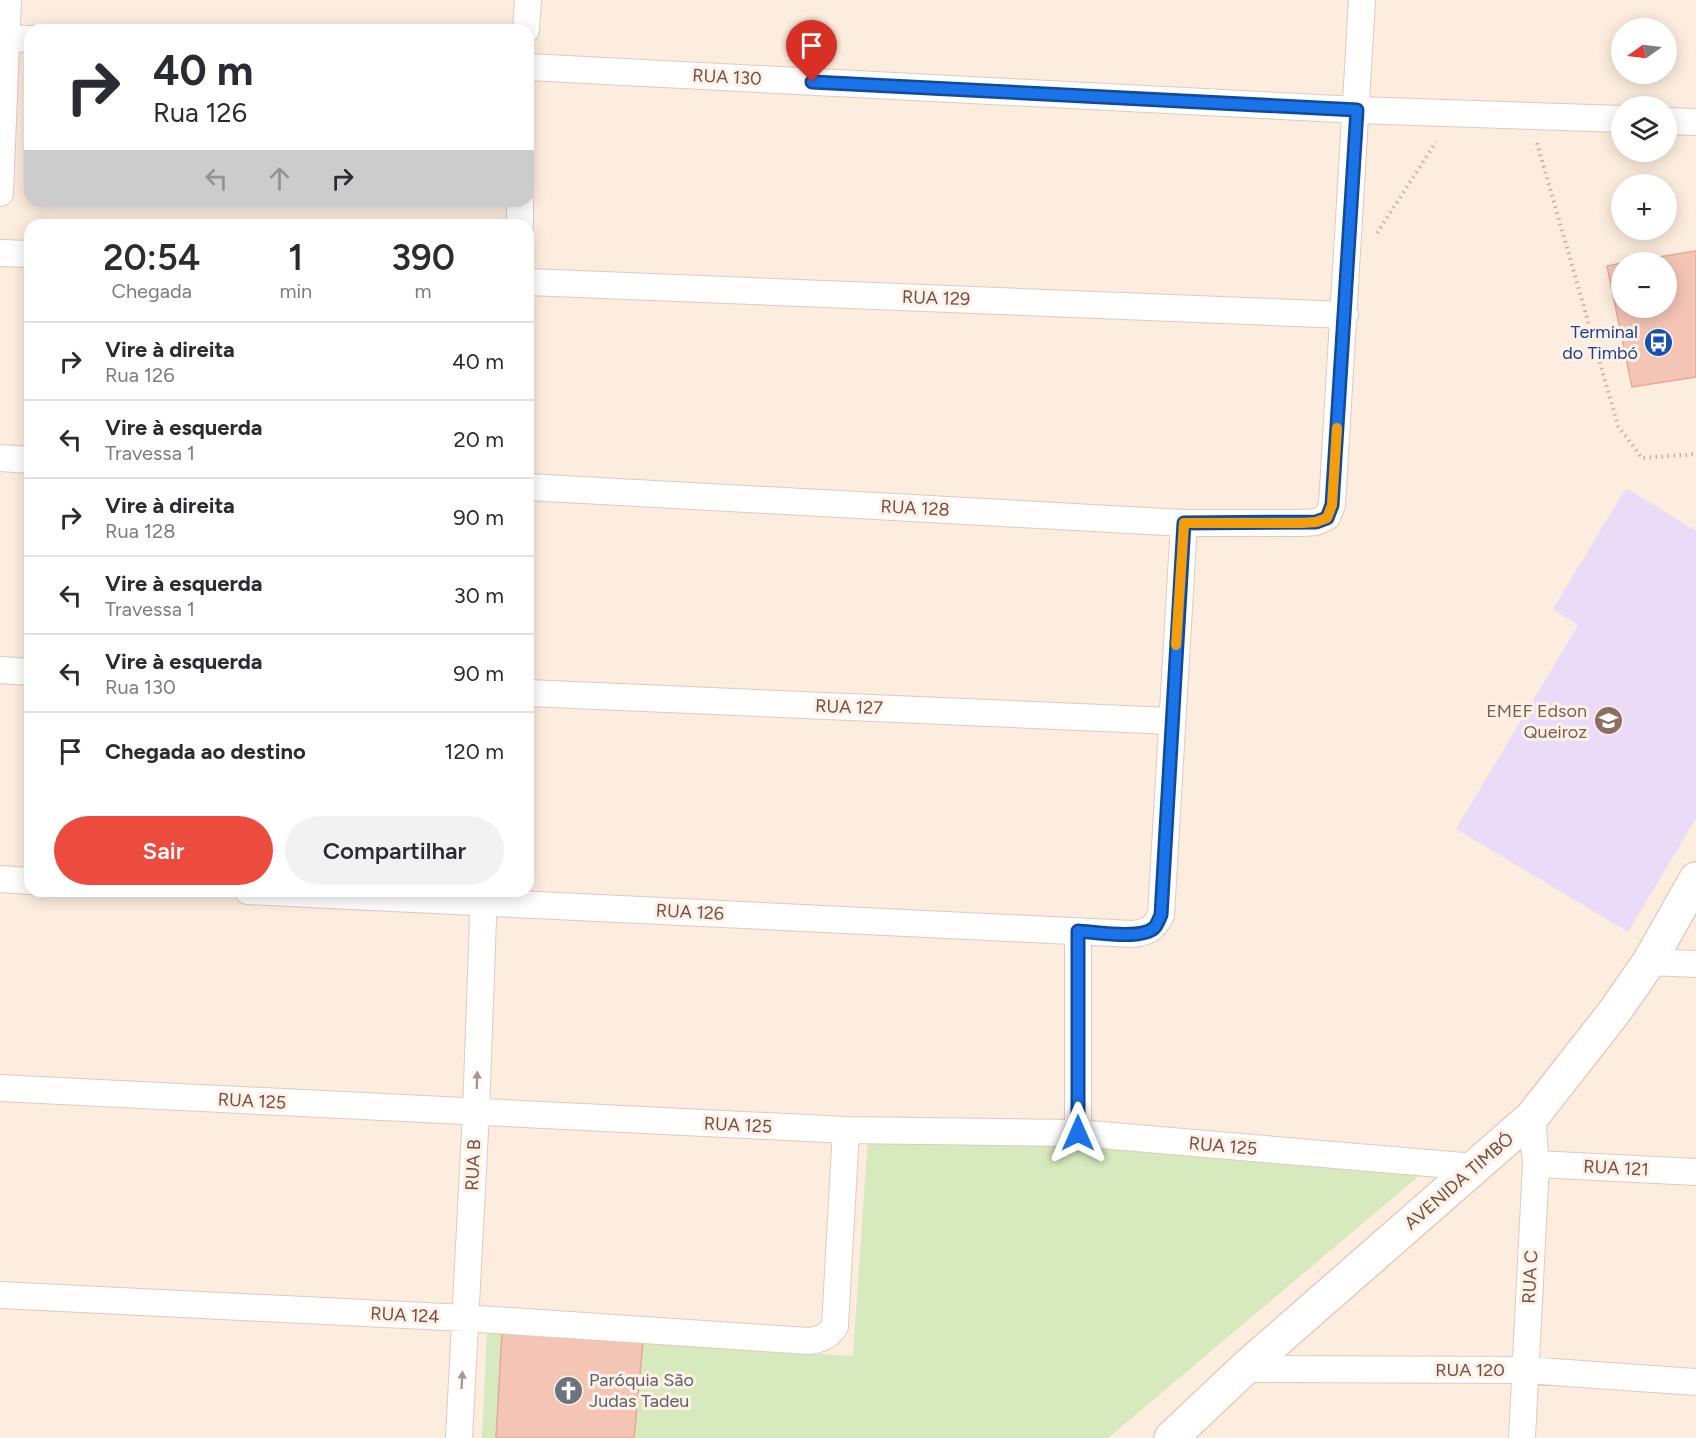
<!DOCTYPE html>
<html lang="pt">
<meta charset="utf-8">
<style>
body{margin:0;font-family:Figtree,sans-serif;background:#f2f2f3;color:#2b2b33;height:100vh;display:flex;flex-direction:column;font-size:22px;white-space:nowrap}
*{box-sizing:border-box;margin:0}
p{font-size:20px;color:#7c7c81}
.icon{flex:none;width:33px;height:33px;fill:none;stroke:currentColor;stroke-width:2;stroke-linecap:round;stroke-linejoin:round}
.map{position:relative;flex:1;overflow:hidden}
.drawer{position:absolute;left:24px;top:219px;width:510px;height:678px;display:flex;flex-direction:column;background:#fff;border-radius:18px;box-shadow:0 3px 15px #0003}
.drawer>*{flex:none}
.top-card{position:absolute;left:24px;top:24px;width:510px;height:183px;border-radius:18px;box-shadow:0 3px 15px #0003;background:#fff;color:#2b2b33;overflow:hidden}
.needle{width:39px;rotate:256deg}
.fabs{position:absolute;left:1611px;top:18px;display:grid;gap:12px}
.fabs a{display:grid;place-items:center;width:66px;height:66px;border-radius:50%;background:#fff;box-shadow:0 3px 15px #0003;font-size:30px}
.pin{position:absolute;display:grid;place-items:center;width:51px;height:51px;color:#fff;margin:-62px -26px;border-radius:50% 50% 50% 0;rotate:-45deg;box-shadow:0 0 6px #0007}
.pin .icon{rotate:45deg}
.me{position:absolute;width:66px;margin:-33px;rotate:0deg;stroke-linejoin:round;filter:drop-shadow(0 0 4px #0008)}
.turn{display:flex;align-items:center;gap:21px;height:126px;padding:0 30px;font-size:27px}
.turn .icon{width:78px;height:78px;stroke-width:2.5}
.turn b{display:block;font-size:42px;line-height:51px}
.lanes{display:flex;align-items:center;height:57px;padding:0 30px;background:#0003;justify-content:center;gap:30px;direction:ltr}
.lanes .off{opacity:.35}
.eta{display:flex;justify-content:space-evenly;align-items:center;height:102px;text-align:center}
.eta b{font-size:36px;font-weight:600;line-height:42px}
.button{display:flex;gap:12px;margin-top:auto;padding:12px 30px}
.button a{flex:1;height:69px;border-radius:36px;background:#ed4b3d;color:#fff;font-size:24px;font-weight:600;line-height:69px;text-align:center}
.button a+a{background:#f2f2f3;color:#2b2b33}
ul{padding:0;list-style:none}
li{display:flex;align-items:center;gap:18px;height:78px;padding:0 30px;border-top:2px solid #e1e1e2}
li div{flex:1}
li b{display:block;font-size:22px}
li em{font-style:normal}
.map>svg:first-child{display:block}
.education{fill:#eadbf9}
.green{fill:#d6eabd}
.building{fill:#f4c5b4;stroke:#e7a894;stroke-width:1.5}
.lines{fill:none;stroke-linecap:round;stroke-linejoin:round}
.street-casing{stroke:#e3c9bd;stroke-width:28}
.secondary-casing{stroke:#e8c9ba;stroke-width:36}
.path{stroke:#d8a898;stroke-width:4;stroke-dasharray:1.5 4.5;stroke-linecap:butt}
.street{stroke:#fff;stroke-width:26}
.secondary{stroke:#fff;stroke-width:33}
.oneway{fill:#ac9590}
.route-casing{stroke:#114b97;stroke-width:15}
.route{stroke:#1a73e8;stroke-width:10}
.slow{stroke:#f59e0b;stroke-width:10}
.labels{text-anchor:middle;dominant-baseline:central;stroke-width:6;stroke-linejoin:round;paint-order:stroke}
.street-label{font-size:18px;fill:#744f46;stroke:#fff1e5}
.transit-label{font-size:18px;fill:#164399;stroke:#fff1e5;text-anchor:end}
.education-label{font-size:18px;fill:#785e54;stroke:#fff1e5;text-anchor:end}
.worship-label{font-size:18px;fill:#5b616d;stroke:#fff1e5;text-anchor:start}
</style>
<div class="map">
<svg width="1696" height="1438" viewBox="0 0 1696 1438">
<rect width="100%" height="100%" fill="#fdedde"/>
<path class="education" d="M1626,488l70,43v287l-68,114 -172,-103 122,-204 -25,-16z"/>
<path class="green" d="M868,1136l564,29 -324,273h-626l5,-107 366,25z"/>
<path class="building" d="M1696,251v126l-64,10 -25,-121 15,-3v45h44v-46h-39z
M502,1332l141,10 -9,96h-138z"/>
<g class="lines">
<defs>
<path id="street" d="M526,30l2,-30
M0,38l30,1
M528,67l829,43 265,9
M1666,121l30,1
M0,193l8,-193
M520,225v-24
M0,253l30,1
M528,282l817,33
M0,458l30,2
M528,487l656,36h119l13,-1 11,-5 5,-12 30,-505
M0,670l30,2
M528,693l643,28
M0,879l30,2
M248,891l885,43c15,-2 21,-5 28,-19l23,-392
M1649,962l47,2
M0,1088l846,42 232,3 397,34
M1078,1133v-202
M1536,1164l160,8
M0,1295l465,23 344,23c12,-2 19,-4 26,-15l11,-196
M1244,1369l281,1 171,12
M459,1438l17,-326 8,-221
M1522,1438l14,-274 -4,-47"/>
<path id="secondary" d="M1171,1438l73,-69 288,-252 83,-106 34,-49 47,-83"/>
</defs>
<use href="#street" class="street-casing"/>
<use href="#secondary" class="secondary-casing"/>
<path class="path" d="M1537,143l81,283 24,32 54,-4
M1377,233l59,-91"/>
<use href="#street" class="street"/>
<use href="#secondary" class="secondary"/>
</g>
<defs><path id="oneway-solid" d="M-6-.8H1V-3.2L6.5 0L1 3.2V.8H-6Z" transform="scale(1.5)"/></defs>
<g class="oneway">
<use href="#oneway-solid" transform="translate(477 1080) rotate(-88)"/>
<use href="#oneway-solid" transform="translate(462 1380) rotate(-87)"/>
</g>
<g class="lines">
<defs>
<path id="route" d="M812,82l545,28 -25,395 -5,13 -11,4 -132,1 -23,392c-2,4 -4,10 -7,13 -14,12 -58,4 -76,3v202"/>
</defs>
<use href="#route" class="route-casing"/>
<use href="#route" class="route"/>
<path class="slow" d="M1176,645l8,-122h119l13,-1 11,-4 5,-13 5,-77"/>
</g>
<defs>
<symbol id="bus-disc" viewBox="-11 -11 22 22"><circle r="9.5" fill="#1a4fb4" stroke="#fff1e5"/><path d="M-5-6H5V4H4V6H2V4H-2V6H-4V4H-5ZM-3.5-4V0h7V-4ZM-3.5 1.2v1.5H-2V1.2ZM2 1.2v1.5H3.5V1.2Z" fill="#fff"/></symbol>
<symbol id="school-disc" viewBox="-11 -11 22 22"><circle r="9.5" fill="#8d6e63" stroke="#fff1e5"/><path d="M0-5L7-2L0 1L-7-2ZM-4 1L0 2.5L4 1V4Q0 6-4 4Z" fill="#fff"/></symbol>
<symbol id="church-disc" viewBox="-11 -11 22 22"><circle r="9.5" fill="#6b7280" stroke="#fff1e5"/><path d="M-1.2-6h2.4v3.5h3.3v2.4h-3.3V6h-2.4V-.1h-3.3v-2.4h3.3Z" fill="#fff"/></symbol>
</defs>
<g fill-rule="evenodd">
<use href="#bus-disc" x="1642" y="326" width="33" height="33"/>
<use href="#school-disc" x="1592" y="704" width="33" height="33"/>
<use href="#church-disc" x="552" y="1374" width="33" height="33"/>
</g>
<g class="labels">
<g class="street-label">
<text transform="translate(727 77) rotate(3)">RUA 130</text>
<text transform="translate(936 298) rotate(2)">RUA 129</text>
<text transform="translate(915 508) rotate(3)">RUA 128</text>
<text transform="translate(849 707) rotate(2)">RUA 127</text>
<text transform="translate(690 912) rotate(3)">RUA 126</text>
<text transform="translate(252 1101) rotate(3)">RUA 125</text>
<text transform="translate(738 1125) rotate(3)">RUA 125</text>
<text transform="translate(1223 1146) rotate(5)">RUA 125</text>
<text transform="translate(473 1165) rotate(-87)">RUA B</text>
<text transform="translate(1616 1168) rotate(3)">RUA 121</text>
<text transform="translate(1459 1181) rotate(-41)">AVENIDA TIMBÓ</text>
<text transform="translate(1530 1277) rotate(-87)">RUA C</text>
<text transform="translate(405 1315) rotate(3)">RUA 124</text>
<text x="1470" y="1370">RUA 120</text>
</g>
<g class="transit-label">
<text x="1638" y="332">Terminal<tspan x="1638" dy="21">do Timbó</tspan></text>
</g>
<g class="education-label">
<text x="1587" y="711">EMEF Edson<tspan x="1587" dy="21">Queiroz</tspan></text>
</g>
<g class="worship-label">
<text x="589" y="1380">Paróquia São<tspan x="589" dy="21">Judas Tadeu</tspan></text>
</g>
</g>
</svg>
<div class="fabs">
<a><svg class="needle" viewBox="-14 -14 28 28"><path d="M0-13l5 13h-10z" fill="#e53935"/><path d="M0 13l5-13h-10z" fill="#7c7c81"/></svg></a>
<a><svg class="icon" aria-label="layers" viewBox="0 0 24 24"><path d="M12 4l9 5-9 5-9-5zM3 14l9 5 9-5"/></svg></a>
<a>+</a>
<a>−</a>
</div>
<div class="pin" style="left:812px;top:82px;background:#d93025"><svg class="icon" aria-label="arrive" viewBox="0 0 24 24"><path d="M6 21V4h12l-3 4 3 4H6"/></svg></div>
<svg class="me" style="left:1078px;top:1133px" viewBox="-20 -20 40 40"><path d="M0-17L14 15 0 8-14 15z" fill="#1a73e8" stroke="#fff" stroke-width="4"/></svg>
<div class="top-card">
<div class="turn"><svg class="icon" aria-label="right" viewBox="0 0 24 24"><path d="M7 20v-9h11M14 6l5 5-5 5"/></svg><div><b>40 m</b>Rua 126</div></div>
<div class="lanes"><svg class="icon off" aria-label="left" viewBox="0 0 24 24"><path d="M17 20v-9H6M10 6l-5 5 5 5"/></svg><svg class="icon off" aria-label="ahead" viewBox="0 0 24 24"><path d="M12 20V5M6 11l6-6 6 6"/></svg><svg class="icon" aria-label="right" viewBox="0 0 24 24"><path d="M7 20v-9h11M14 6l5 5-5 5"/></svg></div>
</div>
<section class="drawer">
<div class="eta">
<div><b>20:54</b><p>Chegada</p></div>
<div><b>1</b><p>min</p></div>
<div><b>390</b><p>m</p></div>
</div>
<ul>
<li><svg class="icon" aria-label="right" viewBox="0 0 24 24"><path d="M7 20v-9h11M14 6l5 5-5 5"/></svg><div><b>Vire à direita</b><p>Rua 126</p></div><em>40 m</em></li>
<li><svg class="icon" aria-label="left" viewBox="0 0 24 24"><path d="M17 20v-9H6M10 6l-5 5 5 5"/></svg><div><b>Vire à esquerda</b><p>Travessa 1</p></div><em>20 m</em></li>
<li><svg class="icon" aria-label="right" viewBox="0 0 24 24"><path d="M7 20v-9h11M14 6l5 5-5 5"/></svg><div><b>Vire à direita</b><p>Rua 128</p></div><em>90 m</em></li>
<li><svg class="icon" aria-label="left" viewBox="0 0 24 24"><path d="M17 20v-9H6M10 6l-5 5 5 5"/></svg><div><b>Vire à esquerda</b><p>Travessa 1</p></div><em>30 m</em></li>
<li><svg class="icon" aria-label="left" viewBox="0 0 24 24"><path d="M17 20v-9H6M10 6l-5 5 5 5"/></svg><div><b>Vire à esquerda</b><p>Rua 130</p></div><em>90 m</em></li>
<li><svg class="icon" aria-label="arrive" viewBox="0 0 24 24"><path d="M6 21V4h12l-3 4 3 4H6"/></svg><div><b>Chegada ao destino</b></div><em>120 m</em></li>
</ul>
<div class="button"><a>Sair</a><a>Compartilhar</a></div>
</section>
</div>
